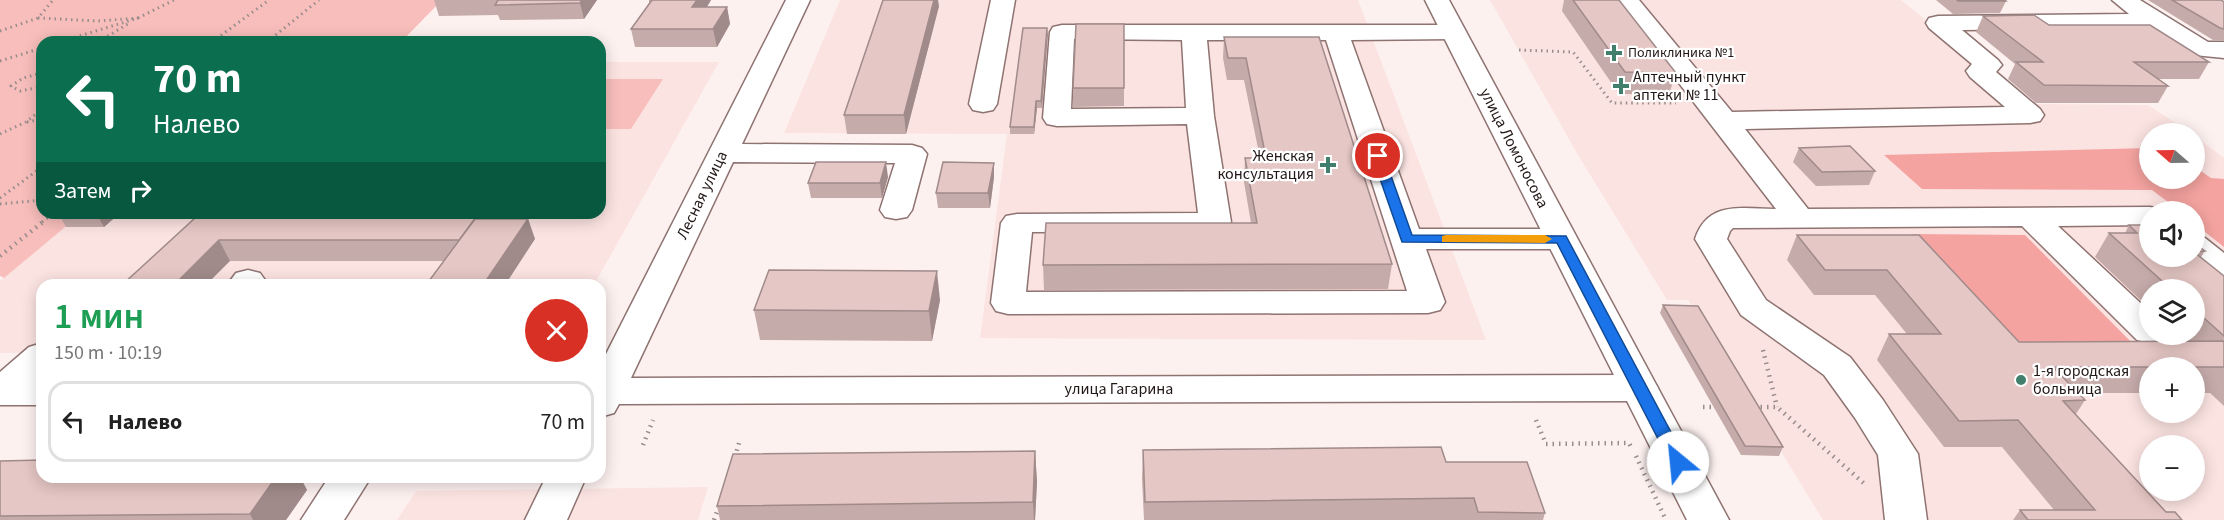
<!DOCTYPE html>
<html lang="ru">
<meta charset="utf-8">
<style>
body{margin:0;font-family:"Source Sans 3",sans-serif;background:#f6f6f6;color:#222;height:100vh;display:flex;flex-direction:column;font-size:22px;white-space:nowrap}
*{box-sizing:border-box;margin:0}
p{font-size:20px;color:#767676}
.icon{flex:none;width:33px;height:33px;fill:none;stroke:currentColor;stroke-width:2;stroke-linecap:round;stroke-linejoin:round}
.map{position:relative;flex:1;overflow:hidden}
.panel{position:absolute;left:36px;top:279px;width:570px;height:204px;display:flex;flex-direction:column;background:#fff;border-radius:18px;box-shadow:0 3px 15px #0003}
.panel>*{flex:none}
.top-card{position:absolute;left:36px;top:36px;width:570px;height:183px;border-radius:18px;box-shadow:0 3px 15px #0003;background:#0b6e4f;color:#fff;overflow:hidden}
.needle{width:39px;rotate:290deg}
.controls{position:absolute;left:2139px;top:123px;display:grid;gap:12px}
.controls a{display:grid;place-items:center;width:66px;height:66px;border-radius:50%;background:#fff;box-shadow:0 3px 15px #0003;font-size:30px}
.pin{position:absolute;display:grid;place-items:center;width:51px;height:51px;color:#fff;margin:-26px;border:3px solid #fff;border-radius:50%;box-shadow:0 2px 6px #0007}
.me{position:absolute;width:66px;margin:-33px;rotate:332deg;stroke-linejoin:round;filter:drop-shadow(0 0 4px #0008)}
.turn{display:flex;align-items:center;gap:21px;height:126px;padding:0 18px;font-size:27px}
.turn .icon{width:78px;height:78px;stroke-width:2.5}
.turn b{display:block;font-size:42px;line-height:51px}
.then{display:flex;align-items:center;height:57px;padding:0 18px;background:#0003;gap:12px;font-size:22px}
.round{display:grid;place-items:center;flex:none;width:63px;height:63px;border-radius:32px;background:#f6f6f6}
.summary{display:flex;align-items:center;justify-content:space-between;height:102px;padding:0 18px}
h1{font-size:36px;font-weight:600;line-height:45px;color:#1e9e55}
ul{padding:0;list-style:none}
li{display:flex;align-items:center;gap:18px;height:81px;margin:0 12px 9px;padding:0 6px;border:3px solid #e0e0e0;border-radius:18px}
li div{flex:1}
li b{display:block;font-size:22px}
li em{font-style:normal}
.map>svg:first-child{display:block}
.built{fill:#fbe3e1;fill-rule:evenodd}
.green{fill:#f8bebb}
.forest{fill:#f4a3a0}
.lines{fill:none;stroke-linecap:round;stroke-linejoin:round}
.minor-casing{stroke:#8e7371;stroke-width:3}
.major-casing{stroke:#8e7371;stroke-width:3}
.path-far1{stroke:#988d8c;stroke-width:3;stroke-dasharray:1.5 4;stroke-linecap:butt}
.path{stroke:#988d8c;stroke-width:4.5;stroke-dasharray:1.5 5;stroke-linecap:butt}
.minor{fill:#fff;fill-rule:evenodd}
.major{fill:#fff;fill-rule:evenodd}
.wall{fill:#c5aba9}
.shaded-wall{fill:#a08b8a}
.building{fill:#e5c7c5;stroke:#a08b8a;stroke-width:1.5}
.route{fill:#1a73e8;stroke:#114b97;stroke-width:1.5}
.slow{fill:#f59e0b}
.poi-dot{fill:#407f6c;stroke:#fff;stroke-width:2}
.labels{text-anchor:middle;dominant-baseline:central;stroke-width:4.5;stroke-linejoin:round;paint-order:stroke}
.far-poi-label{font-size:14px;fill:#211716;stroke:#fff;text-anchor:start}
.poi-label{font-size:16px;fill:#211716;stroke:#fff;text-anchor:start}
.street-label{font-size:16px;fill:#211716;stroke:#fff}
</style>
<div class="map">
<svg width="2224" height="520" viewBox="0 0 2224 520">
<rect width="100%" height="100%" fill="#fdf1f0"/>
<path class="built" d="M840,0h518l128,340 -506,-2 27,-204 -223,-1z
M1490,0h411l128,104 119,1 43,28 -41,1v44h44l2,-41 28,21v362h-401l-135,-220h-21l-89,-145zM2150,212h44v44h-44zM2150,290h44v44h-44zM2150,368h44v44h-44zM2150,446h44v44h-44z
M600,62h119l-125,223h-552v68h-42v-72l82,-68h518z
M708,487l-10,33h-301l19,-29z"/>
<path class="green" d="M0,0h442l-41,42h-359v171h40l-78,65 -4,-2z
M600,79h63l-32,50h-31z"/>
<path class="forest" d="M2149,148l1,30h44l1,-11 16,11 13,1v68l-29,-23 -1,-12 -14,-1 -28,-21 -230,-1 -38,-34z
M1911,234l114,1 113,114 -125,-1z"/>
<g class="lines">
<defs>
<path id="minor" d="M786,0h24l-68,144 170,1 10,3 5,6 -15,56 -5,7 -11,2 -11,-2 -5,-7 15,-47 -162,-1 -102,216 1008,-3 13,4 6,9 -6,9 -13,4 -1020,3 -5,9 -14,4v-51z
M991,0h24l-18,104 -4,6 -10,2 -10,-2 -4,-6z
M1615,0h24l93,112 273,-5 -35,-30 -4,-6 6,-7 -43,-36 -3,-5 3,-5 9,-2 191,-2 -17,-14h28l68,42h16v16l-30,-3 -43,-27 -189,2 36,30 4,5 -6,7 44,37 4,6 -4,6 -10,2 -285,6 63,80 342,-2 11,2 2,3h-13v13l-92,1 92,86v22h16l-3,6 -13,3 -13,-3 -115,-114 -289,2 -3,3 -3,8 39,61 84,57 33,43 35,54 9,66h-42l-7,-65 -23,-37 -31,-43 -83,-60 -46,-76c13,-39 47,-30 81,-30z
M1062,25h392l9,2 3,5 -3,5 -9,2 -103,1 68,189h142l11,3 5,7 -5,7 -11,3h-135l19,53 -5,8 -12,3 -420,1 -12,-3 -5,-8 10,-80 5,-7 11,-2 181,-1 -11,-89 -130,2 -10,-2 -4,-6 7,-86 3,-5zM1074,39l108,1 4,68 -115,1zM1207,40h119l81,251 -381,1 6,-60 183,-1 11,-2 5,-7 -17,-106z
M2194,235l11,3 19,15v26l-12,-3 -24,-20h6z
M248,270l12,3 5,7 -4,5h-34l9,-12z
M42,343v32l-4,4h4v26h-42v-33l29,-25z
M329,477h42l-27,43h-43z
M546,477h40l-19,43h-42z"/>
<path id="major" d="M1425,0h24l280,520h-42z"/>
</defs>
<use href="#minor" class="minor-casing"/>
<use href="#major" class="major-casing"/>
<path class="path-far1" d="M38,18l60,3 40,-3 -78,24
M138,18l36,-18
M0,31l38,-13 15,-18
M98,42l33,-20
M212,42l57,-42
M267,42l52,-42
M1519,50l54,2 39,51h64
M0,61l42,-13
M42,73l-19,5 -12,8 9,5 22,-4
M27,122l15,-3
M0,134l26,-12 16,-13
M0,198l42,-31
M0,204l42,-4
M42,222l12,-9"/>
<path class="path" d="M0,256l44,-35
M1763,350l14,57
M1703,407h16
M1754,407h23l90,79
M1536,420l10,24 83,-1 2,4
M643,445l10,-25
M1636,456l30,64
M735,457l4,-14
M714,520l5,-14"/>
<use href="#minor" class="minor"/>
<use href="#major" class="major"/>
</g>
<path class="wall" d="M434,0h163l-13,19 -84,1 -2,-5 -59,1z
M649,0h62l-4,7h20l3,17 -13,23h-82l-4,-18 18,-26z
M1564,0h55l57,73 -7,21h-50l-57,-83z
M1936,0h69l1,1 -6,12 -47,1z
M2148,0h73l3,2v38h-11z
M939,6l-33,128h-59l-3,-19z
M1983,16l66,9 160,37 -10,17h-41l10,7 -10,17h-122l-28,-24 7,-15 -39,-32z
M1124,24v82l-51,1v-19z
M1047,28l-5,80h-5l-3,26h-24v-7z
M1224,37h95l73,227 -4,25 -344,1 -1,-25 208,-42 -7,-41 1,-24h15l-16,-78h-17l-4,-22z
M1799,148l76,23 -6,14 -53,1 -23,-24z
M888,177l-6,21h-71l-3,-15z
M994,177l-4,31h-52l-2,-15z
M58,213h62l-16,14h-38z
M501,213l-4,6h31l7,20 -91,22h-214l-108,24 120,-67z
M2129,225l65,18 11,8 -4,6 23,19v130l-14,-13h-16v-25h-44v25h-72l7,7 -9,14 90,98 16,8h-169l7,-10h34l-52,-63h-58l-67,-87 12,-26h18l-32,-39h-61l-27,-35 10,-25h122l100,107 165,-1 -7,-7h17v-44h-44v19l-55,-52 14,-24h16z
M940,300l-8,41 -172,-1 -6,-30z
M1663,305l120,142 -4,9 -38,-1 -81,-142z
M1143,450l303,12 99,51 -2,7h-399l-2,-41z
M1035,451l2,31 -2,38h-315l-3,-14z
M0,461l276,16h24l7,13 -21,30h-286z"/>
<path class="shaded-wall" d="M582,0h15l-13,19 -4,-16z
M697,0h14l-15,24 -4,-17z
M934,0h4l1,6 -33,128 -2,-19z
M727,7l3,17 -13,23 -4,-18z
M1047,28l1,7 -6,73 -1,-7z
M1036,101l1,7 -3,26v-7z
M886,162l2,15 -6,21 -2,-15z
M994,163v14l-4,31 -2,-15z
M96,213h24l-16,14z
M479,213h22l-34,48 -8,-21z
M528,219l7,20 -30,46h-22z
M219,240l11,21 -24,24h-32z
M937,271l3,29 -8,41 -3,-30z
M1035,451l2,31 -2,38h-1l-1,-18z
M276,477h24l7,13 -21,30h-33l-3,-6z"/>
<path class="building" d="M498,0h84l-2,3 -85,2z
M652,0h45l-5,7h35l-14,22h-82z
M883,0h51l-30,115h-60z
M1573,0h46l57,73 -51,-1z
M1957,0h48l1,1h-48z
M2172,0h49l3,2v27l-4,-1z
M2034,15l15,10h101l59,37h-75l34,24 -124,-1 -28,-23h27l-60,-46z
M1076,24h48v64h-51z
M1023,28h24l-6,73h-5l-2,26h-24z
M1224,37h95l73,227 -349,1 3,-42h211l-12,-65h21l-20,-100h-18z
M1850,146l25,25 -53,1 -23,-24z
M816,162h70l-6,21h-72z
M943,162l51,1 -6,30h-52z
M247,213h232l-20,27h-240l-45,45h-52l73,-67h47z
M475,219h53l-45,66h-57z
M2129,225h21v31h44v-4l30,24v60l-30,-27v-19h-22l-63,-57h28z
M1797,235h122l100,107 205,-1v26h-171l32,33 -22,1 103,111h9l7,8h-154l-8,-10h75l-77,-90 -59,1 -70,-87h52l-54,-64h-62z
M2194,243l11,8 -11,1z
M769,270l168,1 -8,40 -175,-1z
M1663,305l35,1 85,141 -38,-1z
M1441,447l5,15h81l18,51 -67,-1 -4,-14 -329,4 -2,-52z
M1035,451l-2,51 -316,4 16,-52z
M42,460v17h234l-26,37 -250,2v-55z"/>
<path class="route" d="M1378,153l6,3 28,79 154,1 121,226 -3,4 -6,2 -8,-6 -113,-219 -155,-1 -30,-86z"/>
<path class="slow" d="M1446,235h99l7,4 -7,4 -103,-1v-6z"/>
<g class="poi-dot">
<path d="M1611 44h6v6h6v6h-6v6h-6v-6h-6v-6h6z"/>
<path d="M1618 77h6v6h6v6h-6v6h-6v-6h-6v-6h6z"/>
<path d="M1325 156h6v6h6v6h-6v6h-6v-6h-6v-6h6z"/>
<circle cx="2021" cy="380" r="6"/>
</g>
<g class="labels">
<g class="far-poi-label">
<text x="1628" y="53">Поликлиника №1</text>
</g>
<g class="poi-label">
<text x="1633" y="77">Аптечный пункт<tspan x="1633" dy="18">аптеки № 11</tspan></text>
<text x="1314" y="156" text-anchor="end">Женская<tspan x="1314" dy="18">консультация</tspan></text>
<text x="2033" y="371">1-я городская<tspan x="2033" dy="18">больница</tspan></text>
</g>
<g class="street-label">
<text transform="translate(1514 148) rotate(63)">улица Ломоносова</text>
<text transform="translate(702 195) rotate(-64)">Лесная улица</text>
<text x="1119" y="389">улица Гагарина</text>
</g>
</g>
</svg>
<div class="controls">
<a><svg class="needle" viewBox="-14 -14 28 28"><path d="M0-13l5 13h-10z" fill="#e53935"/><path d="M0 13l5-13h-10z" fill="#767676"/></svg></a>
<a><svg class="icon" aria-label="sound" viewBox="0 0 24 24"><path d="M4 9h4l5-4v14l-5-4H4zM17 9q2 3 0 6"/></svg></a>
<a><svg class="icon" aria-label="layers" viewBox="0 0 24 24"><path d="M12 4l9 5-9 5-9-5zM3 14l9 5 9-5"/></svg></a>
<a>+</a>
<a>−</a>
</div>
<div class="pin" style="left:1378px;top:156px;background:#d93025"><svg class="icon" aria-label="arrive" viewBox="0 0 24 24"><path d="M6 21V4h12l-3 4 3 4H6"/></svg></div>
<svg class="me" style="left:1678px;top:462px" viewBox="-20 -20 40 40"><circle r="19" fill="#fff"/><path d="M0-13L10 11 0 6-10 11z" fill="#1a73e8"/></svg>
<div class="top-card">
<div class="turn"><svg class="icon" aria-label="left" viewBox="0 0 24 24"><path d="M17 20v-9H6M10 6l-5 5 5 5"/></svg><div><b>70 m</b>Налево</div></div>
<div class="then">Затем<svg class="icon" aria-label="right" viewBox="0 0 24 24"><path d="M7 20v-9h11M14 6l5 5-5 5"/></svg></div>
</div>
<section class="panel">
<div class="summary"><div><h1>1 мин</h1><p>150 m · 10:19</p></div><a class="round" style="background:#d93025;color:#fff"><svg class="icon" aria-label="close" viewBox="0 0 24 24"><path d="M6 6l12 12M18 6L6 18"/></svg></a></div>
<ul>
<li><svg class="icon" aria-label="left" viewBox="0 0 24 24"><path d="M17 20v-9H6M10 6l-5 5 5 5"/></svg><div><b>Налево</b></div><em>70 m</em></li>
</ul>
</section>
</div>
